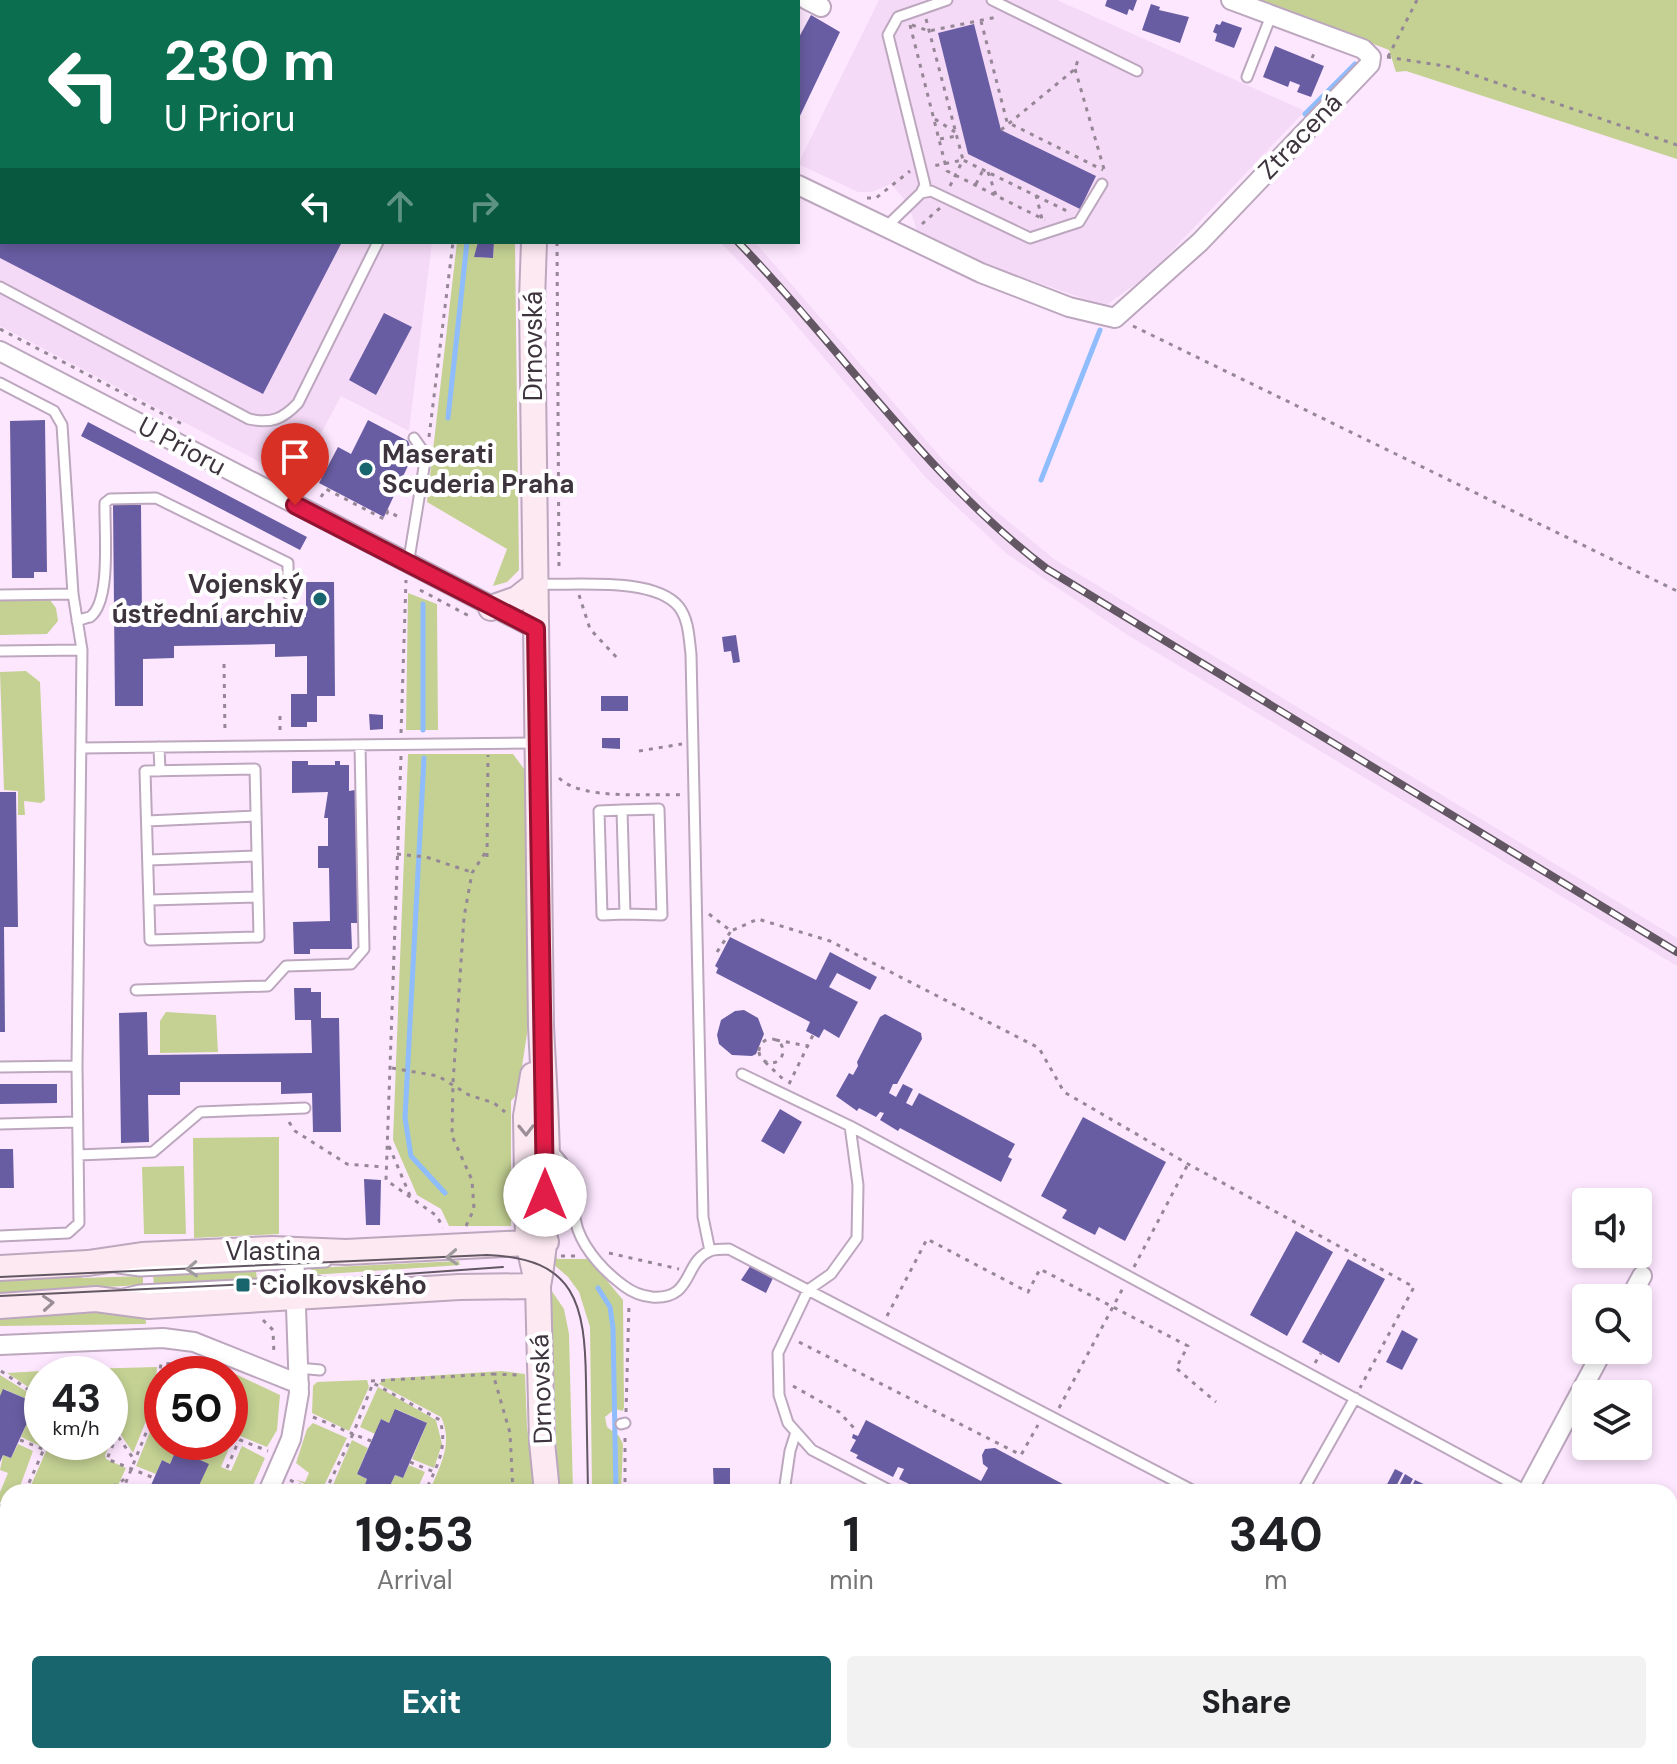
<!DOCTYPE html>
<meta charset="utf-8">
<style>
body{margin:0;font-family:"DM Sans",sans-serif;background:#f2f2f2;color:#202124;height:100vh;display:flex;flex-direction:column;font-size:30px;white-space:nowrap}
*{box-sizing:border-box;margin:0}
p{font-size:26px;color:#757577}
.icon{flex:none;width:44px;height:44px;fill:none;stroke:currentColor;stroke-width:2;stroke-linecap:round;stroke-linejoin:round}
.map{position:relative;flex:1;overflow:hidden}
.drawer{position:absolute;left:0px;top:1484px;width:1678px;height:280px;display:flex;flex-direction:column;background:#fff;border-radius:24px 24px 0 0;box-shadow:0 4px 12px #0003}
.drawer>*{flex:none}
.hud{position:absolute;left:0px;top:0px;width:800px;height:244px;box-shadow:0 4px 12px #0003;background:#0b6e4f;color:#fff;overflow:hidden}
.controls{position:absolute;left:1572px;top:1188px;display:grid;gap:16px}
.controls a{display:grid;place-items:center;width:80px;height:80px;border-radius:8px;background:#fff;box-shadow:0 4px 12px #0003;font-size:40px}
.speed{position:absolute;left:24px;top:1356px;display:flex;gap:16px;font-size:40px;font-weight:700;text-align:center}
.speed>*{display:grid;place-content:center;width:104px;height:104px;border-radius:50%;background:#fff;box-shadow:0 4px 12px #0003;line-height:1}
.speed small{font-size:20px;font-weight:400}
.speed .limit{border:12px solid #d22;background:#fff;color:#111}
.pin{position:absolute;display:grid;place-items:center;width:68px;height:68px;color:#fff;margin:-82px -34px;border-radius:50% 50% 50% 0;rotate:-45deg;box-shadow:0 0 8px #0007}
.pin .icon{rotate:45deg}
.me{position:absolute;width:88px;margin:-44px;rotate:0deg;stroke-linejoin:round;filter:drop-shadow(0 0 6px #0008)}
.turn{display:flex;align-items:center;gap:28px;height:168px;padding:0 32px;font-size:36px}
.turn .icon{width:104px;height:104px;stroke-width:2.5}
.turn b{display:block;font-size:56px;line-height:68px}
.lanes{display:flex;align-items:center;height:76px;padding:0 32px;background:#0003;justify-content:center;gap:40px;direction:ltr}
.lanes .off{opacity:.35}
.eta{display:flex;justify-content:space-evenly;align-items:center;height:136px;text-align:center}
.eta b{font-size:48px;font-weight:700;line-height:56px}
.cta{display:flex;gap:16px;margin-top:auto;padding:16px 32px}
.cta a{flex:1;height:92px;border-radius:8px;background:#18656e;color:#fff;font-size:32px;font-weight:700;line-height:92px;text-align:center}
.cta a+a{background:#f2f2f2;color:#202124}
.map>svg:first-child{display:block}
.built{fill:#f5daf7}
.green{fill:#c4d193}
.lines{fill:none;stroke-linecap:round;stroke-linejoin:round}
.stream{stroke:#8ebcfd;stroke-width:5}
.building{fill:#685da2}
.lane-casing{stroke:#bca7be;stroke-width:13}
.street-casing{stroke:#bca7be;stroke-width:22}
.secondary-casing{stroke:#bca7be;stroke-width:28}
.path{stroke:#968797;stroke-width:3;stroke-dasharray:4 6;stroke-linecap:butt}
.lane{stroke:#fff;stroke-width:9}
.street{stroke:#fff;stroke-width:18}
.secondary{stroke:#fce9f1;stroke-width:24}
.tram{stroke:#625763;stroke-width:2}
.rail-casing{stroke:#625763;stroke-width:8}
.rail{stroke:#fff;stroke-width:5;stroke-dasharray:15;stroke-linecap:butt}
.oneway{stroke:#9c8e97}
.oneway2{stroke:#9e9a9e}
.route-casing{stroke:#92132f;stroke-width:20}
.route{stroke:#e11d48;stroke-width:14}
.poi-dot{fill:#18656e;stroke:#fff;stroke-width:3}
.labels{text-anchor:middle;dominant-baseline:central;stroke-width:8;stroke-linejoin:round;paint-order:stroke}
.street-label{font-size:26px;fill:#3d343d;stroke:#fff}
.poi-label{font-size:26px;font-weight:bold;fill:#3d343d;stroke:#fff;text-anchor:start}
</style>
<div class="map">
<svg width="1677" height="1764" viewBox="0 0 1677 1764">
<rect width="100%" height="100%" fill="#fde7ff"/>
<path class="built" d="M0,0l256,2h-254v240h430l-23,189 -68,-35 -45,85 -296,-155z
M879,0h178l248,111 -155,163 -45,32 -121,-42 -66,-31 -10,-29 -17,-20 -19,8h-14l-60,-28z
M720,242h35l189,219 48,47 62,51 623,379v28l-551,-332 -119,-80 -81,-76 -164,-193z"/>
<path class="green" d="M1259,0h418v159l-271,-88 -10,1 -7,-22z
M457,242h21l-3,15 18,1 1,-16 21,1 4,327 -12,12 -14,4 14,-37 -80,-47z
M408,593l29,11 1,126h-32z
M50,600l6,8 2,13 -11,13 -47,1v-34z
M26,671l14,11 5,118 -4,3 -17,-2 1,14h-7v-24l-14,-1 -4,-118z
M408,754h105l14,19 3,241 -12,79 -7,8v125h-62l-8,-17 -24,-14 -24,-55z
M166,1012l50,3 2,37 -58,1v-32z
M279,1137v97l-85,4 -1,-100z
M184,1166l2,68h-42l-2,-67z
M551,1253h5l1,6h32l34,41 1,107 -1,4 -8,-2 -10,8 2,10 12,9 4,8 -2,48h-29l-2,-165 -11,-35 -11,-15 -17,-15z
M459,1261l1,4 -13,1 -136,9v-7z
M256,1271l1,9 -103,5 -1,-10z
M81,1272l1,6 61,-2v9l-59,3 -84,10v-22z
M551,1290l13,19 5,25 4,158h-15z
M145,1310l1,14 -146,2v-8z
M210,1362l70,33 -3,35 -10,17 -37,-15v-25l6,-13 -6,-3v-17h-55c6,-14 22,-11 35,-12z
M157,1367l-2,32 -22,54 -12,-18 -11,-5v-56h-30l4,-5z
M75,1369l-2,5h-31v22l-35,-23z
M502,1371l23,3 2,53 8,65h-106c10,-24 25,-48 12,-75l-62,-33 4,-5z
M0,1375l42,26 -2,45 -19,-9 14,-34 -31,-14 -4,7z
M367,1380l2,7 -20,44 -37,-18 1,-27 4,-4z
M378,1387l58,33 6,24 -8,24 -22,-9 15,-36 -31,-14 -7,14 -8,-4 -6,15 -15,-7z
M158,1412l4,2v28h5l-1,3 10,5 -6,14 -8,-4 -6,14 -20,-8z
M313,1423l34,15 -26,54 -25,-12 9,2 4,-9 -13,-10 11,-34z
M110,1435l4,2 -9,18 1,4 20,9 -11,24h-87l22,-50h60z
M352,1440l16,8 -11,26 10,5 -5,13 -8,-3 -2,3h-22z
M232,1441l-11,26 10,4 11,-25 23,12 -15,34h-54l12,-28 -10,-5 6,-13 8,3 3,-7z
M18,1444l15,7 -15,41h-10v14l-8,-4v-10l8,-19 -8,-3 3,-15 8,3z
M409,1465l16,7 -9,20h-19l-8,-4 6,-13 8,3z
M8,1683v73h47l-3,8h-52v-71z
M455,1756h88v8h-92z"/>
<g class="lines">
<path class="stream" d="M1305,114l50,-50
M448,418l19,-176
M1041,480l59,-150
M423,730v-126
M424,758l-19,360 6,38 34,37
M598,1288l12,19 3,21 3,164"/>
</g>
<path class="building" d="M1107,0h30l-4,11 -4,-2 -2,6 -22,-9z
M1151,4l9,3 -1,3 30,7 -9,26 -38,-13z
M811,15l29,17 -42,88v-81z
M1222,21l20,7 -8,20 -19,-7 2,-7 -4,-2 3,-8 4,1z
M974,24l27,106 95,46 -16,33 -112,-55 -30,-121z
M1275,46l49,20 -13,31 -14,-5 3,-7 -10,-4 -2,6 -25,-10z
M0,242h342l-79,152 -263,-136z
M478,242h16l-1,16 -19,-1z
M384,313l28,14 -36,68 -27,-15z
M45,420l2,152h-13v6h-22l-2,-157z
M368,420l40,21 5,14 -29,62 -65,-34 19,-36 13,7z
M88,422l219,115 -7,13 -219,-114z
M113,505h28l1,114 164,-2v-35h28l1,114h-18v26h-10v5h-16v-33h16v-38l-32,1v-13l-101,2v12l-31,1v47h-28z
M736,635l4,27 -7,1 -2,-12 -7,1 -2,-15z
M601,696h27v15h-27z
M369,714l14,1v14l-13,1z
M602,738h18v11l-18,-1z
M292,761h16v4h27v-4h5v4h9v26l6,-1 3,78 -1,55h-6l1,26h-42v5h-16l-1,-32 37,-1 -1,-53h-11v-22h10v-28h-4l4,-26 -36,1z
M0,792h16l2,135h-14l1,105h-5z
M730,937l86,43 14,-28 47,25 -7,13 -33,-17 -8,14 29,15 -19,36 -15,-9 -5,9 -13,-7 4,-9 -94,-49 2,-5 -3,-2z
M294,988h17v4h10v26h18l2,114h-28l-1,-39 -31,1v-12h-101v13h-32l1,47 -28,1 -2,-130 28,-1 1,43 164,-2 -1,-33h-16z
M744,1010l14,8 6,16 -8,20 -4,2 -20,-1 -13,-11 -2,-9 4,-15 14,-9z
M885,1014l36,19 1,6 -25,45h-4l-4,9 7,4 7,-13 10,5 -7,14 6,3 7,-13 96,51 -7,13 4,2 -11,23 -101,-54 -2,3 -18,-11 4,-7 -4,-1 -4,5 -17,-9 -2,3 -21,-15 13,-23 4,2 5,-9 -1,-4 23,-45z
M0,1084h57v19l-57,1z
M780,1109l22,13 -18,32 -23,-13z
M1083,1117l83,45 -41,79 -26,-14 -4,8 -33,-17 5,-8 -26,-14z
M0,1149h13l1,39h-14z
M364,1179l17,1 -1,45h-14z
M1296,1231l37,21 -46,84 -37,-21z
M1348,1259l37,20 -46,84 -37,-21z
M751,1265l22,13 -7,15 -25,-13z
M1402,1330l16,9 -16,31 -16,-8z
M3,1389l33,14 -25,55 -8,-3 -3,7v-66z
M395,1409l32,14 -24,55 -8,-3 -6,13 8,4h-35l5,-13 -10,-5 24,-55 8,4z
M866,1420l115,61 7,-13 -5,-4 -1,-9 3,-6 10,-1 83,44h-153l-26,-13 5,-10 -6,-2 -5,10 -37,-19 2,-3 -8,-4 6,-11 -4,-2 1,-4 5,2z
M167,1442h48l-3,7 -8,-3 -6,13 11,5 -13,28h-48l14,-32 8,4 6,-14 -10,-5z
M713,1468h17v24h-16z
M1395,1469l8,4 -10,19h-10z
M1405,1474l8,5 -7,13h-10z
M1415,1480l15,7 -3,5h-18z
M1677,1695v34l-7,-4v-16z
M87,1756h48l-3,7 -8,-3 -2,4h-25l-11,-5z
M346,1756h26l-3,8h-26z
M1286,1756h37l-4,8h-37z
M1444,1756h50l-5,8h-39l-8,-4z
M1524,1756h34l-4,8h-34z"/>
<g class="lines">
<defs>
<path id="lane" d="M165,0l4,2
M305,0l3,2
M456,0l3,2
M992,0l145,71
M1247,77l24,-61
M921,193l4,-8 -37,-150 10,-18 49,-17
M886,227l35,-34 10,-2 99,47 49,-16 23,-38
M0,287l249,132c22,5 34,0 49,-16l80,-161
M0,383l54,28 8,14 11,169 9,56
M408,565l18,-110 -12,-17
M536,584c38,2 118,-8 143,23 10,13 10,32 12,47l12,563 7,34
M0,595l73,-1
M77,621c2,-1 12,-4 13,-4 22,-16 14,-89 15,-114l5,-4 46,-1 132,65v31
M0,651l82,-1 -5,416 -77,1
M159,747l1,24
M81,748l453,-5
M255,769l4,168 -109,3 -5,-169z
M622,810l37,-1 3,106 -37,-1 -3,-104 -23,1 3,104 23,-1
M147,821l109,-5
M149,860l108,-4
M150,900l108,-3
M136,990l132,-4 18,-20 65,-2 13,-15 -4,-204
M742,1074l108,52 678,366
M0,1124l77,-2
M850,1126l8,59 -1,53 -26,36 -23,16 -30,63 1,42 9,28 24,27 81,42
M552,1151c24,18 17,53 26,79 8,22 28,43 46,56 8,6 18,10 28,11 42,3 31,-35 58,-46 5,-2 13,-2 19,-2l467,243
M78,1155l75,-3 47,-40 105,-4
M0,1236l68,-3 11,-10 -2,-157
M118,1268l22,3 186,-9
M123,1294l17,-4 177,-9 18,5
M298,1368l22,2
M621,1424l4,-1
M784,1492l6,-41 6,-19
M1302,1492l53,-94
M1670,1603l7,4
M1670,1740l7,4
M1080,1756l15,8
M1402,1756l18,8"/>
<path id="street" d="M807,0l14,7
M792,2l1,-2
M798,185l183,88 88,34 46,11 85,-76 170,-178 1,-7 -8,-8 -132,-49
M0,351l536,278
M1630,1298l12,-22
M0,1345l163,-7 31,4 105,42
M268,1492l23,-53 8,-46 -5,-143
M1527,1492l76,-142
M0,1583h8
M443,1764l4,-8"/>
<path id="secondary" d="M584,2l1,-2
M534,242l-2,58 9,726c4,86 13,175 -3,260
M491,608l26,-9 19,-15
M533,1075l-7,41 2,126 10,44 4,156 5,50
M0,1268l88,-5 54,-8 131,-6 73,3 200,-10
M0,1306l96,-7 53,7 310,-19 79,-1
M553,1756v8"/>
</defs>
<use href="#lane" class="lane-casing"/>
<use href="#street" class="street-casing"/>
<use href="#secondary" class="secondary-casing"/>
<path class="path" d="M380,0l4,2
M926,19l37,141 -30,6
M981,21l26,101 96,48
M910,25l37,146 98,49
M912,25l17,6 68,-14
M1387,57l64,10 226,78
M1388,57l29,-57
M1312,58l4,-9
M1075,69l29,100
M935,119l20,13
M1001,130l74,-61 4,-12
M940,139l16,-3
M988,172l8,23
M976,184l7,-14
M950,186l13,-26 106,52
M1036,195l6,24
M867,198h9l34,-27
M922,224l18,-16
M557,242l2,328
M1133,326l544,265
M0,329l186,97
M429,437l24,-195
M321,497l5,-8 58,30 4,-8 14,8
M420,590l53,28
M579,595l11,34 30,32
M224,664l1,69
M280,716v16
M401,733l5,-153
M639,751l43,-7
M401,756l-15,424 51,36 6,12
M559,778c24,23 90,15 124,17
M397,854l29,3 45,15
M487,857l1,-102
M709,914l22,17 27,-12 72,22 209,107 25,44 124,72 226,123 -54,101
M717,952l14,-21
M759 1051a12 12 0 1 1 24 0a12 12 0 1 1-24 0Z
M776,1040l32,6
M765,1062l18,17
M392,1068l46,8 31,19 25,8 11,9
M789,1084l24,-49
M289,1122l6,9 52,33 36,3
M389,1146l22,52
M466,1226l8,-17 -2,-29 -20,-44 1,-53 11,-166 8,-44 15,-23
M609,1253l70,16
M561,1256h17
M1134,1267l54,-103
M887,1316l40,-77 101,53 12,-23 148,77 -12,22 40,34
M263,1320l10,10 1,25
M799,1342l222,113 17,-30
M1315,1363l6,-10
M1,1371l41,28
M77,1374l2,-7
M371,1381l122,-7
M793,1386l46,26 16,17
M1059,1408l64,-120
M626,1412l3,-108
M313,1417l40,17 20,-51 67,37c8,28 -3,46 -15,72
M110,1432l7,3 18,26
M117,1435l-10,24 47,19
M230,1436l38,15
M20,1440l23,9
M410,1462l24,10
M227,1468l12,-28
M290,1480l23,12
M25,1492l22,-50
M104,1492l24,-15
M122,1492l30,-74 9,-54 24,-1 4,-4
M325,1492l28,-58 18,7
M513,1492l-3,-59 -17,-59 25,1
M625,1492v-56
M0,1505l8,4
M0,1548l8,-18
M0,1560l8,-1
M0,1613h8
M0,1648l8,6
M0,1677l8,-18
M224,1756l17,8
M294,1756l6,8
M301,1756l2,8
M1019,1756l15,8
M159,1757l15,7
M56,1764l4,-8
M156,1764l3,-8
M306,1764l3,-8
M405,1764l4,-8
M504,1764l2,-8"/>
<use href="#lane" class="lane"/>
<use href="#street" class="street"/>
<use href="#secondary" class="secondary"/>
<path class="tram" d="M0,1277l487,-22c89,3 98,49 99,127 1,36 1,73 2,110
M0,1296l295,-14 208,-15
M582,1756v8"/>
<defs>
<path id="rail" d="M415,0l3,2
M738,242c105,108 188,235 309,327l630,383"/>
</defs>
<use href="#rail" class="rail-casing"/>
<use href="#rail" class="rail"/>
</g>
<defs><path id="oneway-chevron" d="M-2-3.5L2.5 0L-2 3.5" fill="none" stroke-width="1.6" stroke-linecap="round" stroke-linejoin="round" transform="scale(2)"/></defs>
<g class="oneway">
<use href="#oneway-chevron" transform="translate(526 1130) rotate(89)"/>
<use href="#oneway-chevron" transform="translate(48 1303) rotate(-4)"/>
</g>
<g class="oneway2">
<use href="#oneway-chevron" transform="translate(452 1257) rotate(177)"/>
<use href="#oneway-chevron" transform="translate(192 1269) rotate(177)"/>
</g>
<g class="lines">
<defs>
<path id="route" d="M295,505l241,124 9,566"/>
</defs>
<use href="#route" class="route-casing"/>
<use href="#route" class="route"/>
</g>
<g class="poi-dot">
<circle cx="366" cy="469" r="8"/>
<circle cx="320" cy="599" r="8"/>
<rect x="235" y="1277" width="16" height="16" rx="4"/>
</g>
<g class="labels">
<g class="street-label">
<text transform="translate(1300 136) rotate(-46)">Ztracená</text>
<text transform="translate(533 346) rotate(-90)">Drnovská</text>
<text transform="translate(182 446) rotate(28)">U Prioru</text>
<text x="273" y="1251">Vlastina</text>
<text transform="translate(541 1389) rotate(-92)">Drnovská</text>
</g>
<g class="poi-label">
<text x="382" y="454">Maserati<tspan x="382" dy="30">Scuderia Praha</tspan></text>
<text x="304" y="584" text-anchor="end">Vojenský<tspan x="304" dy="30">ústřední archiv</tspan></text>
<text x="259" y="1285">Ciolkovského</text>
</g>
</g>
</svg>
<div class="controls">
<a><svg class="icon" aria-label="sound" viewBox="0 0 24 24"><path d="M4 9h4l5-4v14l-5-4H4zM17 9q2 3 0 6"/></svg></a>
<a><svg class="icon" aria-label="search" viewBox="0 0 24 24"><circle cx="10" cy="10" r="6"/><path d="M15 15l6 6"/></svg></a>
<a><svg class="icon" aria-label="layers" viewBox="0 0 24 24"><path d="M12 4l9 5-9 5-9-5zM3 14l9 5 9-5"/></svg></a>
</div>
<div class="speed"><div>43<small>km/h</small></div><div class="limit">50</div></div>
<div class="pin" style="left:295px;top:505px;background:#d93025"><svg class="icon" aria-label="arrive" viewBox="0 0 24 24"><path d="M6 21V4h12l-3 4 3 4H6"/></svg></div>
<svg class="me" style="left:545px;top:1195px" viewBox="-20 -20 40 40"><circle r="19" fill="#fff"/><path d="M0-13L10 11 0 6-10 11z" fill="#e11d48"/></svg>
<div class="hud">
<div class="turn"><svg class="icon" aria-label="left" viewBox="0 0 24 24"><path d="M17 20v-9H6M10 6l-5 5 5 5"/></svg><div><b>230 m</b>U Prioru</div></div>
<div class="lanes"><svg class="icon" aria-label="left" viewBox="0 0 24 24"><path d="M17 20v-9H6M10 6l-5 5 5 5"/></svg><svg class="icon off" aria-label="ahead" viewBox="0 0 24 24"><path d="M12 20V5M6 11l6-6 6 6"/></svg><svg class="icon off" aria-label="right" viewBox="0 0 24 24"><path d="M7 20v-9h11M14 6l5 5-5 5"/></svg></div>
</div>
<section class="drawer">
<div class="eta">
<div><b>19:53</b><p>Arrival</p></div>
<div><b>1</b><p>min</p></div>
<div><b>340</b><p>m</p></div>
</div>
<div class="cta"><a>Exit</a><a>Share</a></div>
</section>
</div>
